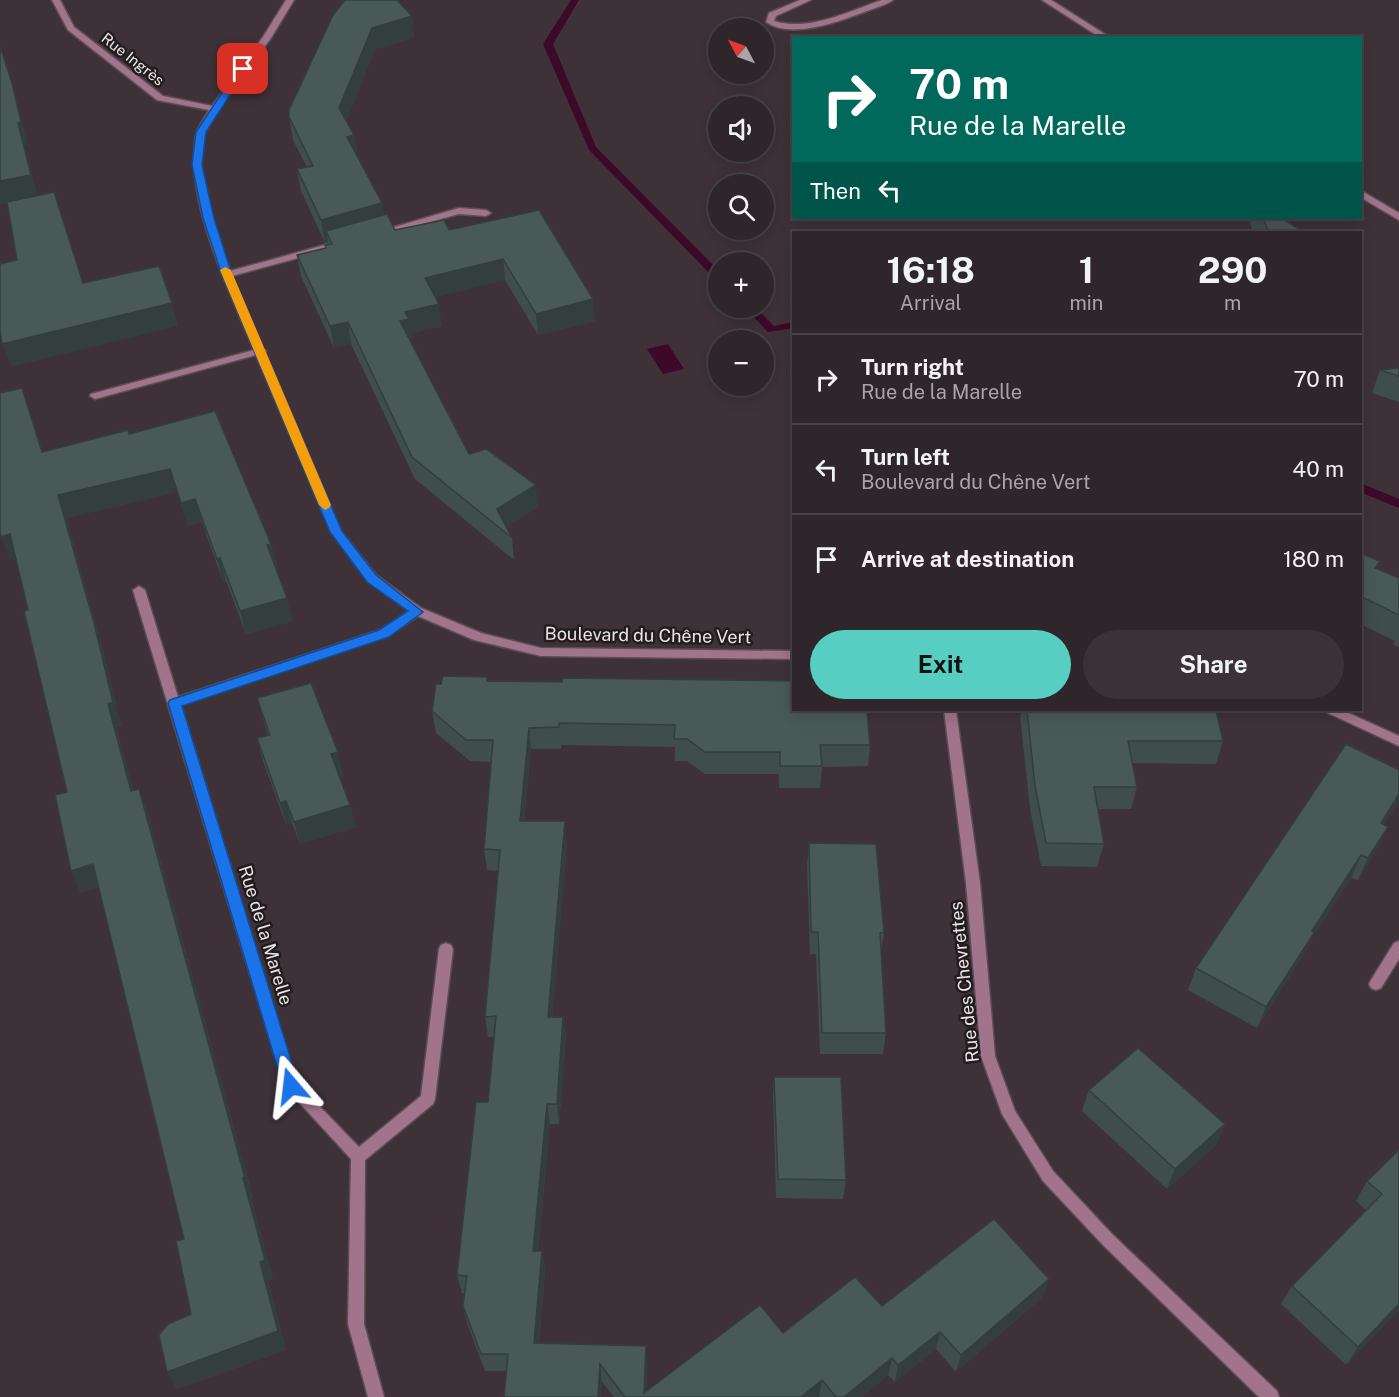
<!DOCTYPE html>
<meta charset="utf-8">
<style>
body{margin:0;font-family:"Public Sans",sans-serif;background:#3a3236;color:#f1f3f6;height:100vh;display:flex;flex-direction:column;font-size:22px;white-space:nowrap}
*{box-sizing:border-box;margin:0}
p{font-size:20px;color:#a7a5a8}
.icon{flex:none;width:33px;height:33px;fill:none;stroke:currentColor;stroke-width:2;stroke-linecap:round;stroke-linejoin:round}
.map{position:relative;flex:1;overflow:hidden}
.panel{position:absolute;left:792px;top:231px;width:570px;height:480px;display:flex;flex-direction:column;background:#2e262a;border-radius:0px;box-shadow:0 3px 15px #0003,0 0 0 2px #494347}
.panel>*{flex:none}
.guide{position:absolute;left:792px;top:36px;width:570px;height:183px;border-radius:0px;box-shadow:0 3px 15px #0003,0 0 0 2px #494347;background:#00695c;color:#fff;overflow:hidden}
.needle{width:39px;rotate:311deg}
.tools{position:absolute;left:708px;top:18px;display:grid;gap:12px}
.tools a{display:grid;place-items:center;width:66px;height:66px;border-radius:50%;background:#2e262a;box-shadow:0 3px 15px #0003,0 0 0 2px #494347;font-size:30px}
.pin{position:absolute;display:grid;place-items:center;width:51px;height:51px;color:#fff;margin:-26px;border-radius:12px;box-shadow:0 3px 9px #0006}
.me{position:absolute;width:66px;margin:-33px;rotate:343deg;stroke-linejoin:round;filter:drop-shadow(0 0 4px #0008)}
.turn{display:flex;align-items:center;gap:21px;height:126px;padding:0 18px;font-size:27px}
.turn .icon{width:78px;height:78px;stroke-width:2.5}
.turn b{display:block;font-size:42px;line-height:51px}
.then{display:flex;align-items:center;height:57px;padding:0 18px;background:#0003;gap:12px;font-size:22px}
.eta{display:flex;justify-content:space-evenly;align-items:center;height:102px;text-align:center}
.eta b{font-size:36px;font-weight:700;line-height:42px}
.action{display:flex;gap:12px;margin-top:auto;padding:12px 18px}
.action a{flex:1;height:69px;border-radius:36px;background:#57cec2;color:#111;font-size:24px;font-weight:700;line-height:69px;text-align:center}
.action a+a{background:#3a3236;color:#f1f3f6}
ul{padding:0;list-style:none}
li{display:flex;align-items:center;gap:18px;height:90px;padding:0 18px;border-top:2px solid #494347}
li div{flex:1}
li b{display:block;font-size:22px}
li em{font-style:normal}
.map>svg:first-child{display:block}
.water{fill:#3c0929}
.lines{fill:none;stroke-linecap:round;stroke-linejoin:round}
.stream{fill:#3c0929;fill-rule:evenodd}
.minor-casing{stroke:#5a4e54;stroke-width:3}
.minor{fill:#a1748c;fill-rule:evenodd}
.wall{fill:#3f4d4b}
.shaded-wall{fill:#333e3d}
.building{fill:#495957;stroke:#333e3d;stroke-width:1.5}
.route{fill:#1a73e8;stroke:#114b97;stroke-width:1.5}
.slow{fill:#f59e0b}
.labels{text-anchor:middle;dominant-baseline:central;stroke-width:5;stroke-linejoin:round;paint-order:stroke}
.far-street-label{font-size:15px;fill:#ebe4e7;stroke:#211c1e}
.street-label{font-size:18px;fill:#ebe4e7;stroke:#211c1e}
</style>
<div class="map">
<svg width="1399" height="1397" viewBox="0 0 1399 1397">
<rect width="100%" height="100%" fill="#3e3238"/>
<path class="water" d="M668,344l16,25 -21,5 -16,-25z"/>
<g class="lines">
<path class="stream" d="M571,0h8l-26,44 43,103 122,123v9l-4,-1 -125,-128 -46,-106z
M745,308h11l18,18 20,-4v6l-26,4z
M1360,483l39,16v9l-39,-16z"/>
<defs>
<path id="minor" d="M52,0h8l14,27 89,69 49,10 51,-69 23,-37h8l-23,38 -53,72 -13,22 -4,33 5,33 24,73 109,-30 5,3 -2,2 -110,30 31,73 3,2 -1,2 76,178 35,44 45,33 60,25 60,15 253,3v8l-253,-3 -67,-16 -56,-24 -30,20 -207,69 116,378 62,64 62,-51 18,-147 2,-4 5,-2 5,2 2,4 -18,150 -2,5 -68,56 -1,164 20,73h-16l-20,-73 3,-165 -67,-73 -151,-496 6,-4 6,4 33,107 202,-67 29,-19 -41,-30 -37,-49 -75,-177 -161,44 -5,-3 1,-2 163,-44c-25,-60 -70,-151 -58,-215 2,-9 9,-17 13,-25l-52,-10 -89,-70z
M800,0h11l-35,16 -2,5c35,11 75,-10 108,-21h11c-7,5 -18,8 -26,11 -27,10 -75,29 -101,11l3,-9z
M1042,0h9l60,38h-10z
M1360,190l39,23v7l-39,-23z
M459,208l27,2 5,3 -5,3 -27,-2 -80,22 -5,-3z
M944,710h12l24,173 15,173 20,55 38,60 60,64 164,156 2,6h-20l-156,-152 -60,-64 -41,-67 -21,-58 -15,-173z
M1326,710h16l57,26v10l-71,-33z
M1399,941v18l-18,29 -5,2 -5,-2 -2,-4 2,-4 23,-37z"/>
</defs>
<use href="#minor" class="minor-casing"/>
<use href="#minor" class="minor"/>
</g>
<path class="wall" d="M412,16l2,22 -39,11 -29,73 8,13 3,21 25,47 2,12 11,15h54l90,-20 56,111 -57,14 -33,-55 -70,17 7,29 -31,7 1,7 -1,1 58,113 69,53 -32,20 6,11 2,22 -99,-81 -64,-135 -17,4 -33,-72 -4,-21 28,-6v-4h3v-3l-3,1 -24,-52 -4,-22 10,-2 -14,-27 -4,-23z
M1251,218h12l6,14h-16l-3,-8z
M1399,368v34l-27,-9 8,-23z
M22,388l20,63 87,-17 142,110 6,23h-1l17,54 -47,13 -20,-53 -3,1 -21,-60 -14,4 -11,-34 -111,26 36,128 19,79 -5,2 17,63 6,-1 8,22 106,386 -2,1 22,81 -5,2 18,69 -109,39 -10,-17 24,-58 -7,-75 -85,-352 -19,6 -13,-101 -39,-182 -12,-52 -6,2z
M1360,553l17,16 22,9v69l-6,-2 2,-4 -35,-17z
M488,681l382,64 -2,21 -46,1 -2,21h-41v-14h-74l-18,-13h-12v-14l-114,-2v4h-30l-7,72 43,22 -15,174h11l3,21 -7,86h-9l-12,127h4l3,19 -6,73 108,20 -1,28 137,-58 99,-27 161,-9 -87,75 -20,-23 -41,33 -7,-7 -26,22h-248l-12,-15 -96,-11h-21l-18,-48 -4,-17 1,-13h-2l-5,-18 31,-173 6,-65h-6l-3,-20 13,-146 -11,-1 -3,-21 7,-87 -21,-1 -34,-28 -4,-22z
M257,698l86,77 -4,1 11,29 6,22 -56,17 -8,-21 -6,2 -23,-64 -6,-23 11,-3z
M1022,710h194l7,31 -7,23 -84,-1 5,24 -6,22h-33l6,35 -7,23 -56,-1 -11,-57 -10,-93z
M1399,770v30l-15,24 -7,25 -19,31 -7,-2 -40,62 -7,14 -47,74 -69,-38 8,-22z
M809,843l75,90 -3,19 5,81 -3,21h-63l-4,-100h-6l-3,-89z
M774,1077l72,103 -3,19 -67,-1 -3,-101z
M1089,1090l136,34 -9,21 -49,44 -85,-78z
M1399,1150v160l-53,55 -65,-61 11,-18 74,-76 -10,-9 11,-20z"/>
<path class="shaded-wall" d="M412,16l2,22 -39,11 -32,81 -4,-22 33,-80z
M12,83l6,22 10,40h-3l13,52 -38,8v-24l18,-58z
M354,135l3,23 -10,-21z
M382,203l3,23 -59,5 2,11 -3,1 -4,-23z
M503,259l2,21 -77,19 -3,-21z
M593,299l2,22 -57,14 -2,-21z
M172,303l6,23 -167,41 -9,-23z
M439,304l3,22 -31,7 1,7 -8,2 -4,-21 5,-9z
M348,322l3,22 -17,4 -4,-22z
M22,388l8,23 20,64 -8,-23z
M170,469l7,23 -111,26 36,128 19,79 -5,2 23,86 -8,-22 -23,-87 -50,-209z
M536,485l2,22 -37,23 -4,-21z
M195,499l7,23 -14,4 -7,-23z
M10,534l9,24 -9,2 -9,-23z
M271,544l6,23 -4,1 -6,-23z
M220,558l6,23 -3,1 -6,-23z
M287,598l6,23 -47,13 -6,-23z
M529,728l2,21 -9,93 -2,-21z
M338,752l5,23 -7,2 -5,-23z
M139,789l8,22 106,386 -2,1 22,81 -5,2 18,69 -109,39 -10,-17 93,-110 -17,-84z
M1399,794v6l-28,45 10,-22z
M286,801l6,22 -6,2 -6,-22z
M350,805l6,22 -56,17 -6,-22z
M565,821l2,22 -16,194 -3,-20z
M1388,827l-11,22 -19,31 10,-22z
M1361,855l-10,23 -40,62 -7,14 -47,74 9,-21 46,-76z
M93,864l9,22 -22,7 -9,-22z
M563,1017l3,21 -7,86 -2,-20z
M547,1104l3,20 -14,145 -3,-18z
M1225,1124l-9,21 -49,44 8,-20z
M542,1251l3,19 -8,91 -3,-18z
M1049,1279l-6,18 -87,75 5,-17z
M1399,1304v6l-53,55 12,-18z
M940,1332l-4,17 -41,33 3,-17z
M646,1346l1,17 -1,34h-1z
M892,1358l-4,17 -26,22h-18z
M600,1364l2,18 -1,15h-3z
M822,1380l-3,17h-18z"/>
<path class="building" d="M345,0h52l15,16 -40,12 -33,80 15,27 -7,2 35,66 -61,17 -24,-51 16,-3 -24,-49v-7l44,-95z
M0,46l12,37 9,39 -3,1 13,52 -31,6z
M54,192l29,91 76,-17 13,37 -170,41 -2,-14v-66l17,-4 -10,-58z
M539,210l54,89 -57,15 -33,-55 -78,19 14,26 -34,8 4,7 -9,2 69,133 17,-5 50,36 -39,24 15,29 -100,-81 -64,-135 -18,4 -33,-71 29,-7 -1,-3 7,-1 -6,-13 61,-17 8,16 49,-10 5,10z
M1263,218h18l23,14h-35z
M1399,368v8l-19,-6z
M22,388l20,64 86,-22 1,4 86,-23 56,133 -4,1 20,53 -47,13 -20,-53 -3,1 -22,-60 -14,4 -11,-34 -112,26 36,128 19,79 -5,2 23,87 8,-2 106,389h-2l22,82 -5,2 18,69 -111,41 -8,-37 9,-11 23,-10 -15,-73 8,-2 -91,-375 -22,7 -16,-76 12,-3 -43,-181 4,-1 -18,-76 -9,3 -1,-4v-140z
M1360,553l20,8 -5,7 24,10v37l-39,-19z
M443,676l44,1v4l75,1 1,-4 231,3v29h73l3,35h-50l2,21h-42v-14h-75l-18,-13h-13l1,-14 -116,-2v4l-30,1 -9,93h45l-17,196h15l-6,87h-10l-14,147h9l-8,92 112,3 -2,47 116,-88 23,28 72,-56 27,29 112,-87 55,60 -88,76 -21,-23 -42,33 -6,-7 -48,39h-8l-14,-17 -21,17h-176l-25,-33 -2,33h-94l4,-43h-27l-18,-48 4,-30 -10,-1 19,-173h12l8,-86 -11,1 15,-167 -16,-1 9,-109h-27l-34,-29 4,-27h5z
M311,683l27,69 -7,2 19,51 -56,17 -8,-21 -6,2 -23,-65 13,-3 -13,-37z
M1027,710h189l7,31h-95l9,46h-43l10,57 -58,-1 -11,-57z
M1346,744l53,26v24l-18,29 7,4 -20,31 -7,-3 -49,76 2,2 -48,74 -70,-39z
M809,843l67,1 8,89h-4l6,100h-64l-4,-101h-7z
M1138,1048l87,76 -50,45 -86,-79z
M774,1077h67l5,103 -68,-1z
M1399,1150v154l-41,43 -66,-61 90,-92 -15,-13z"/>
<path class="route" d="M239,67l8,2 -41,63 -4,33 12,53 18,57 110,256 34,44 47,37 -34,25 -207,69 117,380 -2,5 -6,2 -5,-2 -3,-5 -115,-383 2,-3 209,-70 29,-19 -41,-29 -37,-50 -108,-257 -19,-57 -11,-53 4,-33z"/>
<path class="slow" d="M225,267l6,3 100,235 -2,3 -4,2 -6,-5 -99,-235z"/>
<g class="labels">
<g class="far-street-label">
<text transform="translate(133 59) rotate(38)">Rue Ingrès</text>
</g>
<g class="street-label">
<text transform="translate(648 635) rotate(1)">Boulevard du Chêne Vert</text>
<text transform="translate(266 935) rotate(73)">Rue de la Marelle</text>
<text transform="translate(964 982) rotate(-96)">Rue des Chevrettes</text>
</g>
</g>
</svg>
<div class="tools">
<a><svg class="needle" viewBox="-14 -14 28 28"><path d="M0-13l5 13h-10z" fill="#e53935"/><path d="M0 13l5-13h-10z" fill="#a7a5a8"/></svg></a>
<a><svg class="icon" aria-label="sound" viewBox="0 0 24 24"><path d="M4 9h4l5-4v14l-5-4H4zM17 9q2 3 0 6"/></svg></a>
<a><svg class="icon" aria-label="search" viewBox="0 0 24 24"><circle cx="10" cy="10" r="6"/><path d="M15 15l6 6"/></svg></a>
<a>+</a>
<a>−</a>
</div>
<div class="pin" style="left:243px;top:69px;background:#d93025"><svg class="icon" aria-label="arrive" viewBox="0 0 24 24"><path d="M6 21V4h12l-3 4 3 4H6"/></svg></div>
<svg class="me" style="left:291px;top:1086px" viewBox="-20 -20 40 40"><path d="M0-17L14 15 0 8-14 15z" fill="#1a73e8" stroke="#fff" stroke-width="4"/></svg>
<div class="guide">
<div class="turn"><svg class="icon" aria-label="right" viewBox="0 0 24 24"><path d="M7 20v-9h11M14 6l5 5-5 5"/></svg><div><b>70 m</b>Rue de la Marelle</div></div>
<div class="then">Then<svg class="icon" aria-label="left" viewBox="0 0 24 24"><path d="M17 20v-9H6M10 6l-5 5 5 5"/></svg></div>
</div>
<section class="panel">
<div class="eta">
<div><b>16:18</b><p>Arrival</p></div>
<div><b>1</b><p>min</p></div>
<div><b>290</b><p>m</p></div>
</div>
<ul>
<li><svg class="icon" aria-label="right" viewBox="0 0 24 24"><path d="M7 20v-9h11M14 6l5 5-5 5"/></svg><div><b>Turn right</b><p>Rue de la Marelle</p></div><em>70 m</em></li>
<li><svg class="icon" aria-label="left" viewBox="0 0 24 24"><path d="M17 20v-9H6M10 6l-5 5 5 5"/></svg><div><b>Turn left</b><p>Boulevard du Chêne Vert</p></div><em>40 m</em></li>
<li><svg class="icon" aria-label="arrive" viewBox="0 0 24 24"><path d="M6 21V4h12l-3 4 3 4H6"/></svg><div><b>Arrive at destination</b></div><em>180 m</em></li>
</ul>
<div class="action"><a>Exit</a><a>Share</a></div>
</section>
</div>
